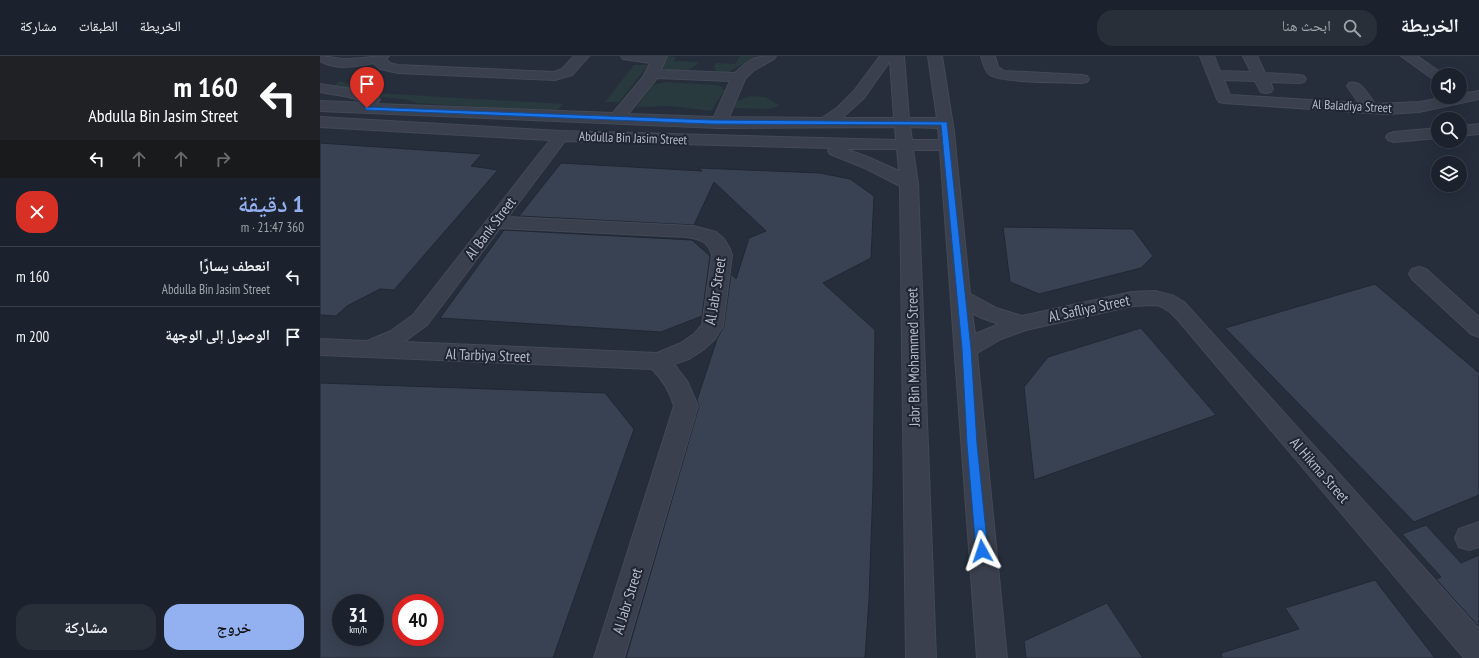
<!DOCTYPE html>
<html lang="ar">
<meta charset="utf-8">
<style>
body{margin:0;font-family:"PT Sans Narrow","Noto Naskh Arabic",sans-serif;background:#292f39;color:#f1f3f6;direction:rtl;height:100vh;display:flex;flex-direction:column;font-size:15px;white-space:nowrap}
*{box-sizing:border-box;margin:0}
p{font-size:13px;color:#a0a4aa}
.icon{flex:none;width:22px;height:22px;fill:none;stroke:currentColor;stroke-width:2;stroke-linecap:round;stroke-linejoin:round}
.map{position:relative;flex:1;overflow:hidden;direction:ltr}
.side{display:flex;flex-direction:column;background:#1c222d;width:320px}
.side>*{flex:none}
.guide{background:#202124;color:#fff;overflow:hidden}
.fabs{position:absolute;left:1111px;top:12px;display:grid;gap:8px}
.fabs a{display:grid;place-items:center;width:36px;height:36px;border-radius:50%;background:#1c222d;box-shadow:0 4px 16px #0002,0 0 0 1px #3a3f49;font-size:20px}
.speed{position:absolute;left:12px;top:538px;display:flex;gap:8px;font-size:20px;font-weight:700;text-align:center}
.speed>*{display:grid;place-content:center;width:52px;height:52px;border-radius:50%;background:#1c222d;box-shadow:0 4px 16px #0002,0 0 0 1px #3a3f49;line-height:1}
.speed small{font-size:10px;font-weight:400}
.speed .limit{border:6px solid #d22;background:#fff;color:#111}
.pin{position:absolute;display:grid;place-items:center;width:34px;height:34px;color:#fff;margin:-41px -17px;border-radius:50% 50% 50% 0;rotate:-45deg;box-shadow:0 0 4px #0007}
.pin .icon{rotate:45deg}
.me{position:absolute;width:44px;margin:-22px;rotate:355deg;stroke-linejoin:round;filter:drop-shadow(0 0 3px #0008)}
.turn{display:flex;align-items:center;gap:14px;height:84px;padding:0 16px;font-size:18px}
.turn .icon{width:52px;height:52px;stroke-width:2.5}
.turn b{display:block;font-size:28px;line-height:34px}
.lanes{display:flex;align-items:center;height:38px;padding:0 16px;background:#0003;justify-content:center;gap:20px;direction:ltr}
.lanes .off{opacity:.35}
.round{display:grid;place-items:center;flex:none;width:42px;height:42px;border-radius:16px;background:#292f39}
.overview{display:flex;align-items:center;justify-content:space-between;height:68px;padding:0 16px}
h1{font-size:24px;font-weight:600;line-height:30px;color:#93b0f0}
.primary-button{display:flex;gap:8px;margin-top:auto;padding:8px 16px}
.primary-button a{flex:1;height:46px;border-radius:16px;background:#93b0f0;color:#111;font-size:16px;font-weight:600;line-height:46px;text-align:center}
.primary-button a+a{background:#292f39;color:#f1f3f6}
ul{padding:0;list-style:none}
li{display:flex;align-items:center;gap:12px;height:60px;padding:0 16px;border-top:1px solid #3a3f49}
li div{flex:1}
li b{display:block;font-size:15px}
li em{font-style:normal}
header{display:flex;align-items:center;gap:24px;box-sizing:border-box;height:56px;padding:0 20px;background:#1c222d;border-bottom:1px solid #3a3f49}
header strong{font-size:19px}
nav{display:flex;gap:22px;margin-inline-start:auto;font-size:14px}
.search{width:280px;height:36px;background:#292f39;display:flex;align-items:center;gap:10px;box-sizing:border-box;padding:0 14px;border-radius:16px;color:#a0a4aa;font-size:15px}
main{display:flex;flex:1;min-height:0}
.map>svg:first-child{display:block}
.green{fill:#283a3d}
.building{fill:#394252;stroke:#212734;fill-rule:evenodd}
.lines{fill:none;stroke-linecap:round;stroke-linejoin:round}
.minor-casing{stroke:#434956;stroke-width:2}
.minor{fill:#3a404d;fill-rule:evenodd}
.route{fill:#1a73e8;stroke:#114b97}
.labels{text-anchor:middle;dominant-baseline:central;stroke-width:4;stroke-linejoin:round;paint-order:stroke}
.far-street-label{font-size:13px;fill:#b6bcc8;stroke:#1f2532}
.street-label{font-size:15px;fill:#b6bcc8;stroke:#1f2532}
</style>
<header>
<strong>الخريطة</strong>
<div class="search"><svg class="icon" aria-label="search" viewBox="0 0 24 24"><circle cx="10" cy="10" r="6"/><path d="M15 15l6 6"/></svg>ابحث هنا</div>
<nav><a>الخريطة</a><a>الطبقات</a><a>مشاركة</a></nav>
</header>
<main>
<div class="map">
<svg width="1159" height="602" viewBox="0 0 1159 602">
<rect width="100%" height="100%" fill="#262e3c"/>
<path class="green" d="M349,0l7,1 -2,4 25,1c-9,10 -22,11 -34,8l-2,-4z
M420,0h17l-30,17h-10l-3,-7 2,-3 19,1z
M314,9h14l-29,37h-14z
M20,25l35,12 188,11 -7,8 -138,-9 -15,-4 -42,-4 -28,-9z
M346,26l50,3 6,2 2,4 -13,20 -39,-5 -36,1 17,-22z
M430,40l15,1 15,9 -13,3 -35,-1 6,-7z"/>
<path class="building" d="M0,87l162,11 -11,12 27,4 -104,120 -14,-1 -33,17 -11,10 -16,-1z
M241,107l141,8 -3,-3 121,5 30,6 24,17 -3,62 -48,25 52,47 -2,157 -4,113 -4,58h-239l73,-252 -2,-6 20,-61 7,-13 7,-52 5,5 13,-41 17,-7 -52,-49 -20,43 -175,-9z
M683,171l130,2 20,27 -12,12 -102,26 -29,-12z
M184,174l188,10 18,16 -8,60 -41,16 -221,-14z
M1055,228l104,89v122l-65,27 -189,-194z
M821,272l75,87 -182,65 -10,-93 24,-30z
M0,327l285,10 29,36 -81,229h-233zM21,547h34v34h-34zM81,547h34v34h-34z
M1106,469l35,38 18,-8v72l-43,-48 5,-2 -39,-43z
M1055,524l60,78h-213l-1,-5 78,-24 -14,-21z
M787,547l36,55h-117l-2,-17z"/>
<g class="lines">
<defs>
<path id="minor" d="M0,0c9,0 16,3 25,3 15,0 29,-3 44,-3l-3,3 4,4 8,2 156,7 8,-3 12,-13h15l-17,19 -17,5 -157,-7 -18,-4 -7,-6c-17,4 -37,7 -53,-2z
M301,0h46l-6,14 74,3c15,-15 21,-17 41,-17l-2,3 -21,12 -8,8 -16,38 93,1 15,-10 17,-17 26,-35h24l5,62h28l-9,-62h14l12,76 16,162 26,14 26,8 110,-24 23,-1 19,5 10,6 295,327v29h-15l-286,-338 -8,-8 -10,-6 -5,-1 -23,1 -106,24 -25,9 -24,14 30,305h-30l-37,-508h-27l5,34 18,474h-30l-6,-472 -33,-17 -37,-15 -2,-3 2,-3 -265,-7 -57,76 185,9 23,6 8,7 6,10 2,6 -9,71 -8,13 -12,11 -14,9 -15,5 13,17 11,25 -74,252h-30l80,-252c-4,-15 -11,-26 -22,-37l-332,-14v-16l47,2 24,-10 22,-16 137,-175 -230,-13v-10l241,14 335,9 -1,-13 -176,1 -399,-17v-10l49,2 -20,-6 -29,-5v-8l32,5 26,8 2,3 -4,4 237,9 30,-36 7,-14 -27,-4zM570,5l4,57h-52l22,-20zM337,22l73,3 -16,36 -86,-3zM590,71l28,1 1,12h-27zM526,93h51l2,22 -29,-13zM180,172l187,9c13,2 22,5 25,18l-10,70 -8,9 -13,9 -24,10 -253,-11 23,-17zM652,257l10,5 17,6 -24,10z
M661,0h14l3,11 6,4 78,4 5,1 2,3 -2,3 -5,1c-17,-1 -80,0 -92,-8 -6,-5 -7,-12 -9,-19z
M880,0h14l6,15 31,1 -8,-16h14l8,17 34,2 5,1 2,3 -2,3 -5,1 -29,-1 3,7 -2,3 -5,1 -5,-1 -6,-11 -31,-1 6,15 129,8 -12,-17 2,-3c13,-3 19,12 26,21l44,-2 28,-5h13v-3l19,-3v8l-60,13 -33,2 -162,-11 -5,-1 -2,-3z
M1081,0h16l27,19h-6v5l-5,-1z
M1159,68v10l-19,2v-10z
M1118,72v10l-44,4 -6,-2 -2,-3 2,-3 6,-2z
M1099,211l7,2 53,48v20l-8,-3 -59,-55 -3,-5 3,-5z
M1159,466v25l-10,3 -10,-3 -4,-9 4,-9z"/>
</defs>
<use href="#minor" class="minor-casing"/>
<use href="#minor" class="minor"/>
</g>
<path class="route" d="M45,51l346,13 236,2 24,227 6,95 11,107 -2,4 -4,1 -4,-1 -2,-4 -9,-107 -5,-95 -21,-224 -230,-1 -344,-14 -3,-2z"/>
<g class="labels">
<g class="far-street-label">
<text transform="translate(1032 50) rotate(3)">Al Baladiya Street</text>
<text transform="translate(313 82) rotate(2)">Abdulla Bin Jasim Street</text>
</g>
<g class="street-label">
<text transform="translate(170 172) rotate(-53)">Al Bank Street</text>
<text transform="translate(395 235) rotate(-81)">Al Jabr Street</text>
<text transform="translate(769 252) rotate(-12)">Al Safliya Street</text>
<text transform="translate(168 299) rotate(2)">Al Tarbiya Street</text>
<text transform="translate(593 301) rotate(-91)">Jabr Bin Mohammed Street</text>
<text transform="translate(1000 414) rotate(49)">Al Hikma Street</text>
<text transform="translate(307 545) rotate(-73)">Al Jabr Street</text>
</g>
</g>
</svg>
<div class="fabs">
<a><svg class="icon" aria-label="sound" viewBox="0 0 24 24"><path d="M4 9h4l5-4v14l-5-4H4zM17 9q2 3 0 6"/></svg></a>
<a><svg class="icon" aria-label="search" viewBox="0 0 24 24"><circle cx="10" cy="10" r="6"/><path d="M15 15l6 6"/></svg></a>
<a><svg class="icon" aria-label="layers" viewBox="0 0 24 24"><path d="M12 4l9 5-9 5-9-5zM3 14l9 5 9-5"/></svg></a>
</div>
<div class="speed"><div>31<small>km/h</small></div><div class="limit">40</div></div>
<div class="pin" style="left:47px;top:52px;background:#d93025"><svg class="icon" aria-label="arrive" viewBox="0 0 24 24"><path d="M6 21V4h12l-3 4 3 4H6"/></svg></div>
<svg class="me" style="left:662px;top:495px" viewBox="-20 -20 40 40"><path d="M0-17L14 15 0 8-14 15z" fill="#1a73e8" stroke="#fff" stroke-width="4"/></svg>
</div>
<section class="side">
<div class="guide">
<div class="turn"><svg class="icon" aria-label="left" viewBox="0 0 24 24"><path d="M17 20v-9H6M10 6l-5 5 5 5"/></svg><div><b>160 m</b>Abdulla Bin Jasim Street</div></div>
<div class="lanes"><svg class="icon" aria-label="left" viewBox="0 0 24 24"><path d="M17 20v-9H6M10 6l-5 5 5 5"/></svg><svg class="icon off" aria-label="ahead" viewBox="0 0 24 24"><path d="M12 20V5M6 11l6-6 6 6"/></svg><svg class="icon off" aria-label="ahead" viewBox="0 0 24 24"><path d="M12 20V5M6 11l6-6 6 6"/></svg><svg class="icon off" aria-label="right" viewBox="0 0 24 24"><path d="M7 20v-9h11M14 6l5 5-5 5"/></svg></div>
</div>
<div class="overview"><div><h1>1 دقيقة</h1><p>360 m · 21:47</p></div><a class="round" style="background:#d93025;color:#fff"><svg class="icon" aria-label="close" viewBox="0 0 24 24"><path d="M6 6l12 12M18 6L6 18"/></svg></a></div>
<ul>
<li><svg class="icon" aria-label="left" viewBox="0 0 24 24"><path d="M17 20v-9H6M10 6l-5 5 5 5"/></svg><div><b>انعطف يسارًا</b><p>Abdulla Bin Jasim Street</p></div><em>160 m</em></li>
<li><svg class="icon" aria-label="arrive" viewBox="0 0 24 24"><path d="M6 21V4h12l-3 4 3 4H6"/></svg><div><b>الوصول إلى الوجهة</b></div><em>200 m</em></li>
</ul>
<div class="primary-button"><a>خروج</a><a>مشاركة</a></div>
</section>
</main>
